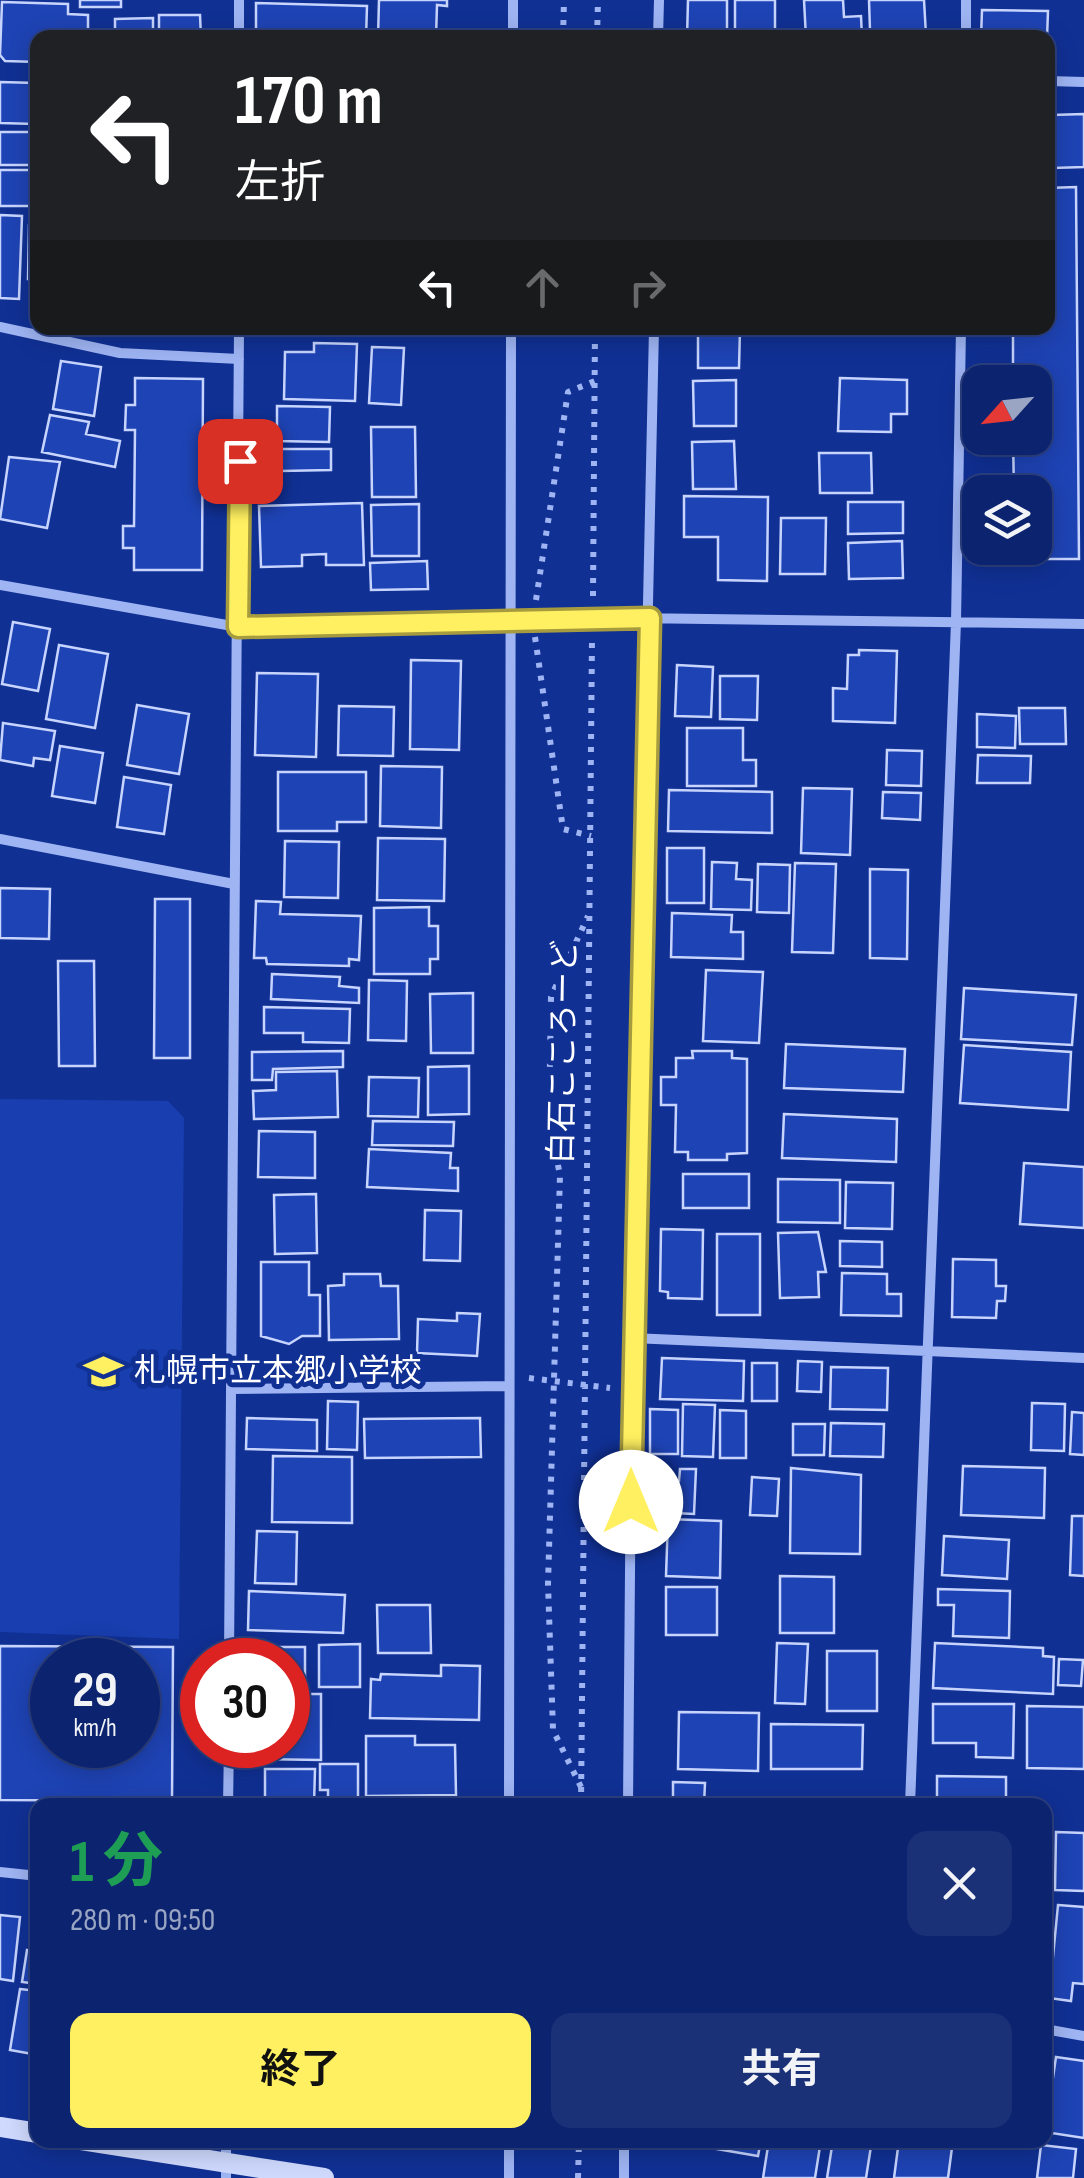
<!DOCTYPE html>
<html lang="ja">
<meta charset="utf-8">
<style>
body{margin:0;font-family:"Sofia Sans Condensed","Noto Sans JP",sans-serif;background:#1a3077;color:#f1f3f6;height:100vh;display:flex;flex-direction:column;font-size:38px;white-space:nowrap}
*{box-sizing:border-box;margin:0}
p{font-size:32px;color:#9aa4c3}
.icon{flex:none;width:55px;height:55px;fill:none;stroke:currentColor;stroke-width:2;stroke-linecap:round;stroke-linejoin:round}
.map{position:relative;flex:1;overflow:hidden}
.drawer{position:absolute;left:30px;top:1798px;width:1022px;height:350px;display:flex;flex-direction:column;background:#0c246f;border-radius:20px;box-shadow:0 5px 25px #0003,0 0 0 2px #2c4182}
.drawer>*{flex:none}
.guide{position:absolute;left:30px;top:30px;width:1025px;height:305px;border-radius:20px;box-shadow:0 5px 25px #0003,0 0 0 2px #2c4182;background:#202124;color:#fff;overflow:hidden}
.needle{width:65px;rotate:243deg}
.controls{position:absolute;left:962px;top:365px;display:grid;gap:20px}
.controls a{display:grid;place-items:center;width:90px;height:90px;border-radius:20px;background:#0c246f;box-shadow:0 5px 25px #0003,0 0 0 2px #2c4182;font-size:50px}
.speed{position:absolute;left:30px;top:1638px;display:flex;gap:20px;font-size:50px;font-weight:700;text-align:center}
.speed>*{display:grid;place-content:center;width:130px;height:130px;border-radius:50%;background:#0c246f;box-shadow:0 5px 25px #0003,0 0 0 2px #2c4182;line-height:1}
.speed small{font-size:25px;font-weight:400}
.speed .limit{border:15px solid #d22;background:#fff;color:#111}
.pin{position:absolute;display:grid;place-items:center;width:85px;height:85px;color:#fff;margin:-42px;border-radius:20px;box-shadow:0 5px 15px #0006}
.me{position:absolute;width:110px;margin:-55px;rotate:0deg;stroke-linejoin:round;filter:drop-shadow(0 0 8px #0008)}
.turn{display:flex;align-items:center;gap:35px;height:210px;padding:0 40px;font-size:45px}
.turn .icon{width:130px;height:130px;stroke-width:2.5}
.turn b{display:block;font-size:70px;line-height:85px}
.lanes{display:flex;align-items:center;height:95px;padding:0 40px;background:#0003;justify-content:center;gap:50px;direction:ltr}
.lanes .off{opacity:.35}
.round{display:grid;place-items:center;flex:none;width:105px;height:105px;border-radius:20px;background:#1a3077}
.headline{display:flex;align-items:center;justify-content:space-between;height:170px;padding:0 40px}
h1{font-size:60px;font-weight:700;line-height:75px;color:#1e9e55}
.button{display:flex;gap:20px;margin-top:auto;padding:20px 40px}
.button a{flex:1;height:115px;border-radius:20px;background:#fff061;color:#111;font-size:40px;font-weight:700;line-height:115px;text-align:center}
.button a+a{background:#1a3077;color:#f1f3f6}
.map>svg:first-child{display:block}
.green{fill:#183eaf}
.building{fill:#1e43b4;stroke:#c6d4fe;stroke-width:2.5;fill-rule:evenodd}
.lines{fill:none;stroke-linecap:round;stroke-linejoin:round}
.path{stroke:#9eb4f3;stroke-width:6;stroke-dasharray:5 8;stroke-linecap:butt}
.street{stroke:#9eb4f3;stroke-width:10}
.secondary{stroke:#ced9fd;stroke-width:20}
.street-bridge{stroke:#9eb4f3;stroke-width:10}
.route-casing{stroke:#a69c3f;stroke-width:25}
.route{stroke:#fff061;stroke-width:18}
.labels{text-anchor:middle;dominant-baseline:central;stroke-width:10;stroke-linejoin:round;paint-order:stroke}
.street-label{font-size:32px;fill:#fff;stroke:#103094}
.poi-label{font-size:32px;fill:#fff;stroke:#103094;text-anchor:start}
</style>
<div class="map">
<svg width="1084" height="2178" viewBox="0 0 1084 2178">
<rect width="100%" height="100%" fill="#103094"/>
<path class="green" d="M0,1099l168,2 16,17 -5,521 -179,-7z"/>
<path class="building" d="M80,0h41v7h-41z
M379,0h68v6l-10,-1 -1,33h-58z
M688,0h39v38h-40z
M735,0h40v38h-40z
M804,0h39l1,17 17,-1 1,22h-56z
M869,0h55l2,35 -43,2 -1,-7h-12z
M2,2l66,2v10l20,1v23h-50v24l-33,-1 -5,-6z
M256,3l111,3 -1,32h-110z
M982,10l66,1 -1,27h-66z
M159,15h41l1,23h-42z
M153,18v20h-38v-19z
M0,82l36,1 -1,41 -35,-1z
M1084,114v53l-31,1 -1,-53z
M0,132h38v33h-38z
M0,170h38v36h-38z
M1076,187l3,372h-39v-10h-36l31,-1v-56h-21l-1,-54h22v-56h-22v-54h35v-140z
M0,215l22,1 -3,83 -19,-1z
M29,225h9v54h-10z
M698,328h42l-1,40h-41z
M314,343l43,1 -2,57 -71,-2 1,-47h29z
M372,347l32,1 -3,57 -32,-2z
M61,361l40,6 -7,49 -41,-7z
M135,378l68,1 -1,191h-68v-22h-11v-22h11l1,-96h-10l1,-25h9z
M840,378l67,2v34h-16v18l-53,-1z
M736,380v46h-42l-1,-45z
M277,406l53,1 -1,35 -52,-1z
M50,415l39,7 -3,12 34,7 -5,26 -73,-15z
M371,427h44l1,70h-44z
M734,441l2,48h-43l-1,-47z
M281,449h50v21l-50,1z
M819,453h52l1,40h-52z
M9,457l51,5 -13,66 -47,-9z
M684,496l84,1 -1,84 -49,-1v-43h-34z
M848,502h55v31l-55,1z
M362,503l2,62h-38v-11l-24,1v11l-41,1 -2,-61z
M419,504v52h-47l-1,-51z
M781,518h45l-1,56h-45z
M902,541l1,37 -54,1 -1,-36z
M427,561l1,28 -57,1 -1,-27z
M13,622l37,7 -12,62 -36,-7z
M59,645l49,9 -13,74 -49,-9z
M859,650l38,1 -2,72 -62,-2v-33l14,1 1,-34h11z
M411,660l50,1 -2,89 -49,-1z
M677,665l36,2 -2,50 -36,-1z
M257,673l61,1 -2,83 -61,-2z
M720,676h38l-1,44 -37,-1z
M137,705l52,9 -10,60 -52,-9z
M339,706l55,1 -1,49 -55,-1z
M1019,708h46l1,36h-46z
M977,714l39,2 -1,32 -38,-1z
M3,723l52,8 -5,29 -16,-2 -1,8 -33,-6z
M687,728h56v32h13v26h-69z
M60,746l43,7 -8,50 -43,-7z
M887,750l35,1 -1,35 -35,-1z
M978,755l53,1 -1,27h-53z
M381,766l61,1 -1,61 -61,-2z
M278,772h88v50h-29v9h-59z
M124,777l47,8 -7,49 -47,-7z
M803,788l49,1 -2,66 -49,-2z
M669,790l103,2v41l-104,-2z
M883,792l38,1 -1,27 -38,-2z
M378,838l67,1 -1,62 -67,-1z
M285,841l54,1 -1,56 -54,-1z
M667,848h37v55h-37z
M712,862l25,1 -1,16 16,1 -1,30 -40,-1z
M795,863l41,1 -3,89 -41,-1z
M758,864l32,1 -1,48 -32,-1z
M870,869l38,1 -1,89 -37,-1z
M0,888l50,1 -1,50 -49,-1z
M155,899h35v159h-36z
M256,901l25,1 -1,12 81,2 -2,44 -10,-1v7l-82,-2 -1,-6h-12z
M429,907v19h9v33h-8v15h-56v-66z
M672,913l60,2 -1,17h12v27l-72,-2z
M58,961h36l1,105h-36z
M706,970l57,2 -4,71 -56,-2z
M272,974l68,3 -1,9 20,2v15l-88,-4z
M369,980l38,1 -1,60 -38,-1z
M964,988l112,7 -4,50 -111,-6z
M473,993v60h-42l-1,-59z
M264,1007l86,2 -1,34 -46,-1v-9h-39z
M786,1044l119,5 -2,43 -119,-4z
M964,1045l107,7 -3,58 -108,-7z
M343,1051v16l-70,2 -1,11h-20v-28z
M692,1051h40v7l15,1v94l-20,1v6h-39v-8h-13l1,-47h-15v-28h15v-19h17z
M469,1066v48l-41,1v-48z
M337,1071l1,46 -84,2 -1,-28 23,-1v-18z
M369,1077l50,1 -1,39 -50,-1z
M784,1114l113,5 -1,43 -114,-4z
M373,1121l81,1 -1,24 -81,-1z
M259,1131l56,1v46l-57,-1z
M369,1149l82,4 -1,15h8v23l-91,-4z
M1024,1163l60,4v61l-64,-4z
M683,1174h66v34h-66z
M778,1179l62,1v43l-62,-1z
M846,1182l47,1 -1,46 -47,-1z
M316,1194l1,59 -42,1 -1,-59z
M425,1210l36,1 -1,50 -36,-1z
M661,1229l42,1 -1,69 -34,-1v-6l-8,-1z
M818,1232l8,40h-8l1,25 -39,1 -2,-65z
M717,1234h43v81h-43z
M840,1241l42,1v25l-42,-1z
M953,1259l43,1v26h10l-1,15h-8l-1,17 -44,-1z
M261,1262h48v33h11v41h-18l-13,8 -28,-8z
M842,1273l45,1v20h14v22l-60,-1z
M344,1274h36l1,12h17l1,53 -70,1 -1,-54 16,-1z
M457,1313l23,1 -3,42 -60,-3 1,-34 39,2z
M662,1358l82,3 -1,40 -83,-2z
M798,1361l24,1 -1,30 -24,-1z
M752,1363h25v38h-25z
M831,1367l57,1 -1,42 -57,-1z
M328,1401l30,1 -1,48 -30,-1z
M1032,1403l33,1 -1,47 -33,-1z
M683,1404l32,1 -2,52 -31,-1z
M650,1409l28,1v44h-28z
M720,1410l26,1v47h-26z
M1072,1412l12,1v42l-14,-1z
M247,1418l70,2v31l-71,-2z
M480,1418l1,39 -116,1 -1,-39z
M831,1423l53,1 -1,33 -53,-1z
M793,1424h32l-1,31h-31z
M273,1456l79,1v66l-80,-1z
M963,1466l82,2 -1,50 -83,-3z
M791,1468l70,7 -1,79 -70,-1z
M680,1469h16l-2,45 -41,-2 1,-32 25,1z
M752,1477l27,2 -2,37 -27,-1z
M1072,1516h12v60l-14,-1z
M668,1519l53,2 -1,57 -54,-2z
M257,1531l40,1 -1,52 -41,-1z
M944,1536l65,4 -2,39 -65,-4z
M780,1576l54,1v56h-54z
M666,1587h51v48h-51z
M938,1589l72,2 -1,47 -56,-2 1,-31h-16z
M249,1591l96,4 -2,38 -95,-3z
M377,1605h53l1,48h-53z
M777,1643l31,1 -3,60 -30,-1z
M935,1643l108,5v8l11,1 -1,37 -120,-6z
M360,1644v43h-41v-42z
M0,1646l173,1 -1,154 -172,-1zM52,1660h86v85h-86z
M250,1647h55v39l-17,-1v-25h-38z
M827,1651h50v60h-50z
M1059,1659l24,1 -2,26 -23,-1z
M441,1665l39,1 -1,54 -109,-2 1,-39 9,1 1,-6 60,2z
M288,1694h33v66l-64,-1v-14h31z
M933,1704h81l-1,54 -37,-1v-14h-43z
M1027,1706l57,1v62l-57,-1z
M679,1712l80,1 -1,58 -80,-2z
M771,1724l92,1 -1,44h-91z
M366,1736h49v9h40l1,50 -90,1z
M320,1764h38v41h-30v-15h-8z
M265,1769h50l-1,36h-49z
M937,1776l69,1v28h-69z
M673,1782l32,1 -1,22h-41v-7h10z
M1056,1832l28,1v58l-29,-1z
M1058,1905l26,2v77l-11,-1 -2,18 -22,-3z
M0,1915l20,2 -7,64 -13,-2z
M38,1945v39l-16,-2 5,-32 9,2z
M20,1989l18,2v64l-28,-5z
M1056,2057l28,4v77l-39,-6z
M408,2140h41v7l-41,-1z
M664,2140h97l-3,16z
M769,2140h52l-6,38h-52z
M833,2140h39l-6,38h-39z
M899,2140h54l-5,38h-54z
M1041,2145l35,4 -3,29h-36z"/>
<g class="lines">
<path class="path" d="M563,38l1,-38
M597,38l1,-38
M593,596l2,-268
M536,600l32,-208 27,-11
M535,637l28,192 28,7
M529,1378l81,10
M581,1787l-28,-57 -5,-146 12,-409 -11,-53 2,-125 37,-81
M581,1805l11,-1166
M578,2178l1,-38"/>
<path class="street" d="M239,0v38
M966,0v38
M513,38v-38
M658,38l1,-38
M1048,81l36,1
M0,327l120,26 119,6
M0,585l238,42 320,-9
M632,618l452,6
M0,839l234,45
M632,1338l452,20
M231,1389l278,-3
M229,1660l10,-1332
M228,1805l1,-60
M509,1805l2,-1477
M628,1805l4,-467 22,-1010
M910,1805l46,-1183 5,-294
M0,1872l38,4
M1045,2029l39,7
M509,2140v38
M226,2178v-38
M624,2178v-38"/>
<path class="secondary" d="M0,2127l38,6
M81,2140l243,38"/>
<path class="street-bridge" d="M558,618h74"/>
</g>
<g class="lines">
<defs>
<path id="route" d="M240,461l-2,166 412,-9 -19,884"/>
</defs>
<use href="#route" class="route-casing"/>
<use href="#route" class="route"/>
</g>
<defs>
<symbol id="school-bare" viewBox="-9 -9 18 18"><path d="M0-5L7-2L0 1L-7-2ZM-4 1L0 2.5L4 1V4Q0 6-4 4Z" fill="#fff061" stroke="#103094" stroke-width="2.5" paint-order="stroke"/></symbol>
</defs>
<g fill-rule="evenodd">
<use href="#school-bare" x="76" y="1344" width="55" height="55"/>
</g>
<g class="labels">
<g class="street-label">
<text transform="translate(564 1052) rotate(-89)">白石こころーど</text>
</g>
<g class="poi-label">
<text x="134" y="1371">札幌市立本郷小学校</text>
</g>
</g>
</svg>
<div class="controls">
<a><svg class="needle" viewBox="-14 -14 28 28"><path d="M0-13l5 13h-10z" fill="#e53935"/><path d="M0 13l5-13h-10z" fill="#9aa4c3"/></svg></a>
<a><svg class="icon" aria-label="layers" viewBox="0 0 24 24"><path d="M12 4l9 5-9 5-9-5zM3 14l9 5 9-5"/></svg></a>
</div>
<div class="speed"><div>29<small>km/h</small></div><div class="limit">30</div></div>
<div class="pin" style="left:240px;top:461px;background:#d93025"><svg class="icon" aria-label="arrive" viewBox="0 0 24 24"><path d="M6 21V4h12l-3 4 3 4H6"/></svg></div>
<svg class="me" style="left:631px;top:1502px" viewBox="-20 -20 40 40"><circle r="19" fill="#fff"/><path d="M0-13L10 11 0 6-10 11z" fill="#fff061"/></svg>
<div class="guide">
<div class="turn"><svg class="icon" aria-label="left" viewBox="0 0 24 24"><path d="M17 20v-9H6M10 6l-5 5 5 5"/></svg><div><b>170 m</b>左折</div></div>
<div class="lanes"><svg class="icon" aria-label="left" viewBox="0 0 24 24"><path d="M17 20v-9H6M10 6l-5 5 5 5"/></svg><svg class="icon off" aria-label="ahead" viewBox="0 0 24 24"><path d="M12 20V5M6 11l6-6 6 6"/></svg><svg class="icon off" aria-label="right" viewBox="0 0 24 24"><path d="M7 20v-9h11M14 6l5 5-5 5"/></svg></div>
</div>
<section class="drawer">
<div class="headline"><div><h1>1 分</h1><p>280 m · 09:50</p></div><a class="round"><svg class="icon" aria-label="close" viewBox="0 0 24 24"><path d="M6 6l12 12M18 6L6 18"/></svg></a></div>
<div class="button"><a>終了</a><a>共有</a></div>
</section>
</div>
